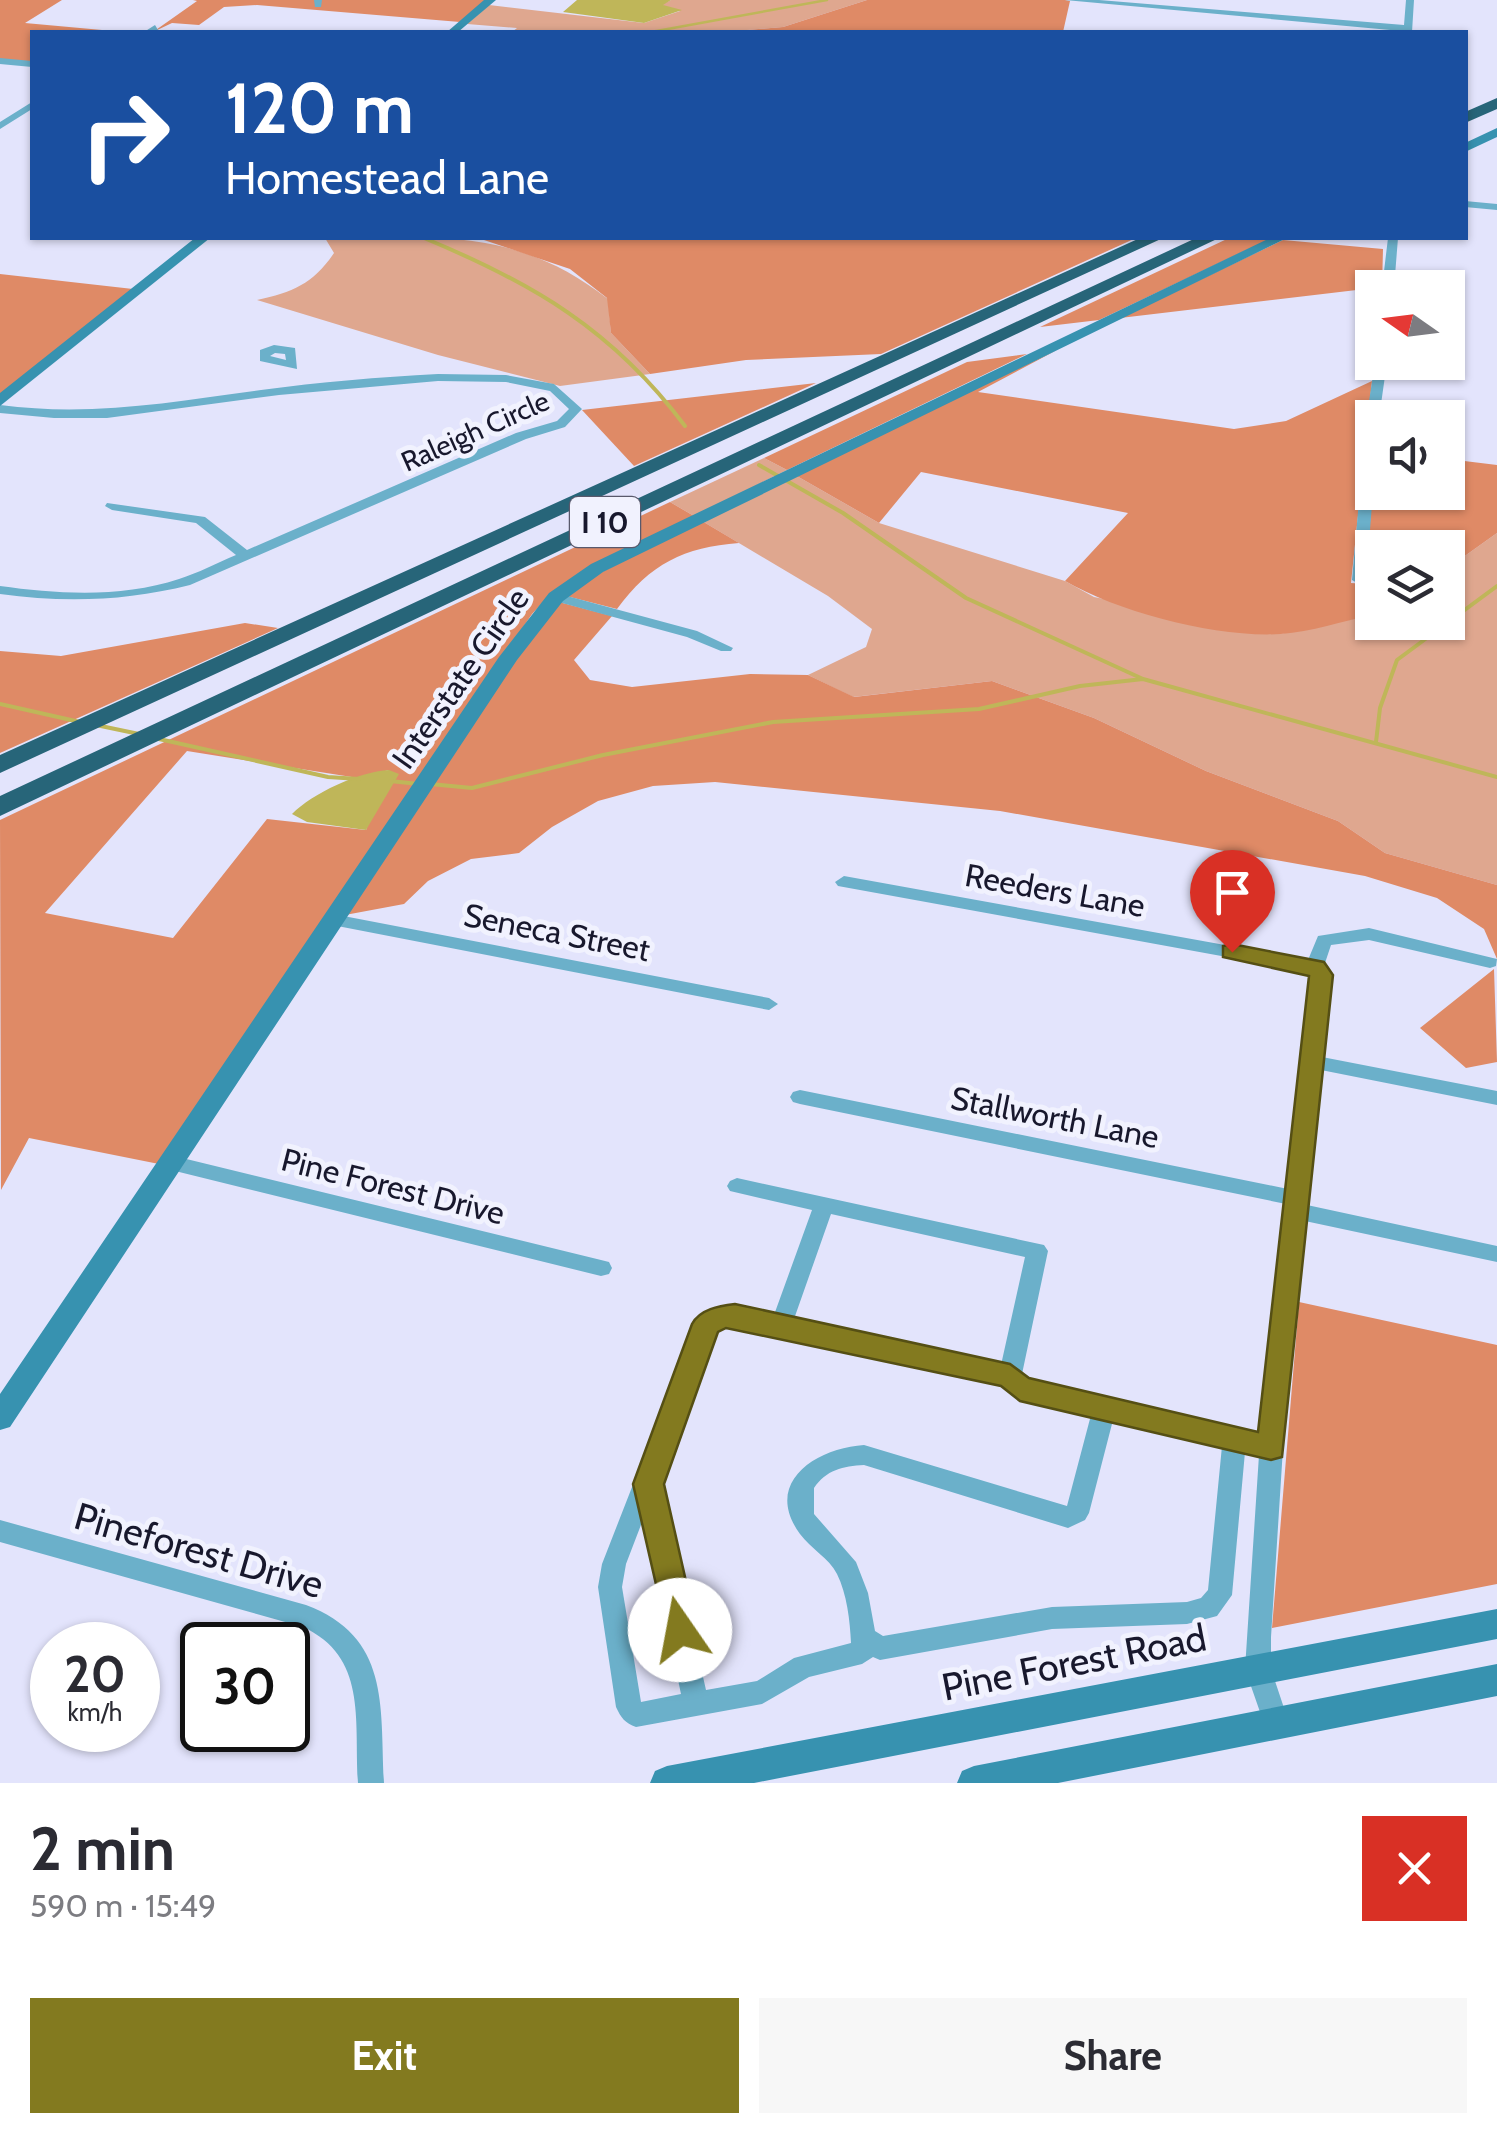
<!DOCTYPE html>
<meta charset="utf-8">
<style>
body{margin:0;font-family:Cabin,sans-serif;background:#f7f7f7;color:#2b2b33;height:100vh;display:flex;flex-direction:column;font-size:38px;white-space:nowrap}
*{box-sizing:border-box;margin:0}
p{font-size:32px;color:#7c7c81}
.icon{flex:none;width:55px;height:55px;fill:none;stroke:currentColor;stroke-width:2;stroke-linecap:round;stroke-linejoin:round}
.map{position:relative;height:1783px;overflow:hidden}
.drawer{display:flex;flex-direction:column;background:#fff;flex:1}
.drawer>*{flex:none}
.banner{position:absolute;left:30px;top:30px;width:1438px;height:210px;border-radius:0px;box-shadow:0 2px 8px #0004;background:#1a4fa0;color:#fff;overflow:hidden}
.needle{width:65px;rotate:284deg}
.controls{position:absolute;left:1355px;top:270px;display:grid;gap:20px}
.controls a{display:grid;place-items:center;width:110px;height:110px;border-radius:0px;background:#fff;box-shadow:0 2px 8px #0004;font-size:50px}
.speed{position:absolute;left:30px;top:1622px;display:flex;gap:20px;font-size:50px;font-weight:700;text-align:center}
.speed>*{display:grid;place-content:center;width:130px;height:130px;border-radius:50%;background:#fff;box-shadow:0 2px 8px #0004;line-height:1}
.speed small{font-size:25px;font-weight:400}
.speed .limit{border:5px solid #111;border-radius:15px;background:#fff;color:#111}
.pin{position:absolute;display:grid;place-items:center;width:85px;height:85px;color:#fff;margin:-102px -42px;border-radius:50% 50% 50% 0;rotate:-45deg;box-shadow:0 0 10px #0007}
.pin .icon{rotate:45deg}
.me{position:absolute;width:110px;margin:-55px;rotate:348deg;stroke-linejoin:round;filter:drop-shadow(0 0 8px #0008)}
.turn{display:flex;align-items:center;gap:35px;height:210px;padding:0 30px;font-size:45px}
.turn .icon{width:130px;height:130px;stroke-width:2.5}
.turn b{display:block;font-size:70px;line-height:85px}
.round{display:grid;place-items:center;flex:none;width:105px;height:105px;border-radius:0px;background:#f7f7f7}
.summary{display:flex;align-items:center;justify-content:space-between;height:170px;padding:0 30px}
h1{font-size:60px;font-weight:700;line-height:75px}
.primary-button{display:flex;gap:20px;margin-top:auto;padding:20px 30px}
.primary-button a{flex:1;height:115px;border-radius:0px;background:#837a1f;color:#fff;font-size:40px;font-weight:700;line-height:115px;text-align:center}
.primary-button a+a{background:#f7f7f7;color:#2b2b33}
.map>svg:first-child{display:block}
.green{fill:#dfa78f}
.forest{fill:#df8a66;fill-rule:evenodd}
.water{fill:#bfb659}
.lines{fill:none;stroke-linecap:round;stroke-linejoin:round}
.stream-far1{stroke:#bfb659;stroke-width:2.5}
.stream{stroke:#bfb659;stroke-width:4}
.street{fill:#6bb0ca;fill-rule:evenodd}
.secondary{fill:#3792b0;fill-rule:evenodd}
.highway{fill:#276579;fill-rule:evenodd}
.route{fill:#837a1f;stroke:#554f14;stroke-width:2.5}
.labels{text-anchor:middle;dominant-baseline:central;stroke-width:10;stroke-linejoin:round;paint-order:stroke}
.far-street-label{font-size:28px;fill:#18182d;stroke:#f1f2fe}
.shield{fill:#f1f2fe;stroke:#59596c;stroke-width:2.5}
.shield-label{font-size:30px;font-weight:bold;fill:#18182d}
.street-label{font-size:32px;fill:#18182d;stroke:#f1f2fe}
.near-street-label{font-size:38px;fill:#18182d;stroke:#f1f2fe}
</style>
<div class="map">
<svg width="1497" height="1783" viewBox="0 0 1497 1783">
<rect width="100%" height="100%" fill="#e3e4fc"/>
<path class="green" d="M671,0h196l-84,27 -59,5h-212l5,-4 -50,-4 22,-19 155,18 36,-12 -19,-6z
M325,238c111,0 189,-12 283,61l3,34 39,41 -90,12 -122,-31 -181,-55c36,-8 56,-16 77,-47z
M764,458l23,12 -93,46 -24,-14z
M795,475l84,48 186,58 29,16 186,37 92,-19v7h76v-54l49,-35v352l-112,-32 -47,-32 -132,-50 -112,-53 -102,-37 -139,16 -45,-22 58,-28 6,-18 -44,-33 -126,-75z"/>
<path class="forest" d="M0,0h62l-37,23 77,7 -70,2v31l-32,-4z
M193,0h293l-26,22 -203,-17 -33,2 -25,18 -27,-2 -19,9 44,-31z
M867,0h198l5,1 -7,31h-339l59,-5z
M478,238h658l-255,116 -135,6 -96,14 -39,-41 -4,-35 -37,-29z
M1229,238h43l-173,82 -59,7z
M1283,240l100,9 -1,38 -262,31z
M0,274l133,15 -133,107z
M1057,350l-79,42 256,37 52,-8 86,-40 -21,202 15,1 6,-92h76v-33l49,6v68l-49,35v-20h-76v67c-29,6 -61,17 -91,19 -64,4 -160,-21 -216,-53l63,-68 -207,-41 -42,51 -84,-48z
M1027,354l-240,116 -23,-12 203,-96z
M816,383l-182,83 -52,-56z
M670,502l24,14 -147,82 -15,16 -373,550 -130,-26 -28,52 -1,-370zM187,751l171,27 31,-8 -23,60 -99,-11 -94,119 -128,-25z
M702,521l37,22c-55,4 -89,21 -122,66l-51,-13 22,-17z
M559,602l53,14 -38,44 16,20 42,7 118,-13 58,1 46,22 138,-16 102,37 112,53 132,50 47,32 112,32v74l-13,-30 -47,-31 -72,-22 -365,-65 -285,-29 -62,4 -55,15 -46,26 -33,26 -48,6 -43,22 -24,23 -59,11 172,-257z
M245,623l33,5 -278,125v-102l61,5z
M1494,969l3,93 -31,6 -46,-40z
M1299,1302l198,43v239l-225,44z"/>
<path class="water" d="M577,0h94l-8,5 19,5 -38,13 -81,-11z
M389,770l10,4 -33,56 -59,-8 -15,-8c21,-21 66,-42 97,-44z"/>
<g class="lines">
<path class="stream-far1" d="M651,32l176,-32"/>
<path class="stream" d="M424,238c109,45 189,92 261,188
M759,465l84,48 123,85 177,81 354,98
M0,704l80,18
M96,725l43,9
M159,739l169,38 31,2
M1376,742l4,-34 17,-48 100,-74
M390,781l29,3
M430,784l42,4 131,-33 170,-33 206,-13 101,-23 63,-7"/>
<path class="street" d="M314,0h8l-1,7h-6z
M1065,0h34l305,25 2,-25h8l-2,32z
M155,25l3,5 -14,2z
M0,58l32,3v6l-32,-3z
M32,102v7l-32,20v-7z
M1465,201l32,3v6l-32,-3z
M1388,238h10l-4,50h-12z
M274,345l21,3 2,21 -37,-8v-11zM275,353l10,1 1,6 -16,-4z
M1375,362h12l-8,56h-7l1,74 -7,88 -7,4 -7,-4 14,-159z
M438,374l68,1 48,9 28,25 -17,18 -39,12 -336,146c-64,16 -125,18 -190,9v-8c58,8 122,12 179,-7 19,-6 38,-16 57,-24l-40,-32 -84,-13 -7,-4 2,-3 98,14 42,33 269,-117 41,-12 12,-12 -19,-18 -44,-9 -68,-1 -159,14 -172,23h-53l-54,-5v-8c91,12 171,-3 261,-15 59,-8 118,-13 177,-16z
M556,593l141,38 36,17 -2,3h-10l-34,-14 -136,-37v-6z
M844,876l464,84 10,-24 51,-8 128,31 -1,7 -6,2 -121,-28 -38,5 -7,21 6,9 -8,82 175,34v14l-176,-35 -14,135 190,41v16l-192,-41 -22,227 -12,189v32l18,54 -4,9 -9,3 -9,-3 -22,-63 14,-214 -14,-3 -13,143 -15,21 -30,8 -135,5 -172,31 -7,-3 -11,7 -53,13 -47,27 -126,23c-11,-4 -15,-9 -20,-20l-18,-120 4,-23 96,-246 37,-12 39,9 38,-105 -82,-19 -3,-5 3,-5 7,-3 307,67 4,6 -26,123 5,7 234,55 25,-232 -486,-100 -7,-2 -3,-5 3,-5 7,-2 488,99 24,-213 -3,-4 -471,-86 -3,-4zM831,1214l194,43 -24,108 -207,-46zM735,1324l268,60 9,12 79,19 -24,91 -203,-61c-47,3 -102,37 -64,89 11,15 29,24 37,40 10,20 13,47 14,69l-57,15 -37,23 -51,9 -48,-211 57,-149zM1113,1420l109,26 -14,144 -7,8 -14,4 -135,5 -169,29 -8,-5 -7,-38 -12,-31 -42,-48v-26c12,-18 29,-22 50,-23l204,63 17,-8 4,-7zM644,1517l37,177 -40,8 -19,-115 4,-23z
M333,914l436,84 9,6 -9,6 -442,-86 -3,-4z
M170,1155l431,105 8,2 3,6 -3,6 -8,2 -438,-108 -3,-5 3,-5z
M0,1520l306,85c85,32 74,102 78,178h-26c-4,-62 10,-126 -55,-156l-303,-85z"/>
<path class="secondary" d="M484,0h12l-38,32h-11z
M1497,128v9l-32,15v-9z
M195,238h15l-210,168v-13z
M1270,238h17l-684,334 -40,29 -46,59 -507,767 -10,3v-36l499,-737 50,-64 42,-29z
M1497,1609v30l-743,144h-104l5,-12 12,-5z
M1497,1664v32l-439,87h-101l5,-12 12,-5z"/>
<path class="highway" d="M1497,98v11l-32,14v-11z
M1140,238h23l-1163,535v-18z
M1196,238h23l-1219,578v-20z"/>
</g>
<path class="route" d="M1232,944l92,18 9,13 -51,482 -11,3 -251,-59 -19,-15 -275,-58 -8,4 -54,152 33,146 -5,11 -12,5 -11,-5 -36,-157 59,-160c8,-15 27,-18 43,-20l275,60 19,14 229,54 51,-456 -86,-19v-11z"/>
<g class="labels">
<g class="far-street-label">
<text transform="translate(475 431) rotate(-24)">Raleigh Circle</text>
</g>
<rect class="shield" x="570" y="497" width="70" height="50" rx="8"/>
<g class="shield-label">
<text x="605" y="522">I 10</text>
</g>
<g class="street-label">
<text transform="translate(460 678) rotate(-55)">Interstate Circle</text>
<text transform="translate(1055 890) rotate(10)">Reeders Lane</text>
<text transform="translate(557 932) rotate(11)">Seneca Street</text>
<text transform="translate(1055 1117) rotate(11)">Stallworth Lane</text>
<text transform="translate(393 1186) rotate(14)">Pine Forest Drive</text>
</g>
<g class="near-street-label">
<text transform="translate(199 1550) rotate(16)">Pineforest Drive</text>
<text transform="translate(1074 1662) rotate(-11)">Pine Forest Road</text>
</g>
</g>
</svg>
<div class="controls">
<a><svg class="needle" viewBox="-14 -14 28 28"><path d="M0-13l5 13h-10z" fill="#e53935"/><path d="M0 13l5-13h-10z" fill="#7c7c81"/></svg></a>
<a><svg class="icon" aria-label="sound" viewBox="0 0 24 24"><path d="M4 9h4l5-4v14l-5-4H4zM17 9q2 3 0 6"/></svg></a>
<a><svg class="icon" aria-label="layers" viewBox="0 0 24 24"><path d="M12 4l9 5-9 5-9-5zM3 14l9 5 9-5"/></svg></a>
</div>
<div class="speed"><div>20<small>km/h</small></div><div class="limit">30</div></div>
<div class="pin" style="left:1232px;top:952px;background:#d93025"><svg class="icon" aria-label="arrive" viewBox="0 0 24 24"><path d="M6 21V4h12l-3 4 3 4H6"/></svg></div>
<svg class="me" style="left:680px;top:1630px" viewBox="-20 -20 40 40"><circle r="19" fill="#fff"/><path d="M0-13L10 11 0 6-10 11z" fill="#837a1f"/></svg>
<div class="banner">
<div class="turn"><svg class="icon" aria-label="right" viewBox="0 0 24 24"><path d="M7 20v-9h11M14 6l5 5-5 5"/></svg><div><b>120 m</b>Homestead Lane</div></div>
</div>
</div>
<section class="drawer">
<div class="summary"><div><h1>2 min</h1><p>590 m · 15:49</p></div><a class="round" style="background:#d93025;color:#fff"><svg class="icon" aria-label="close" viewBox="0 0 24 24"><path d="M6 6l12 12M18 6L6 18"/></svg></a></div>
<div class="primary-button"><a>Exit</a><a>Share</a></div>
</section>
